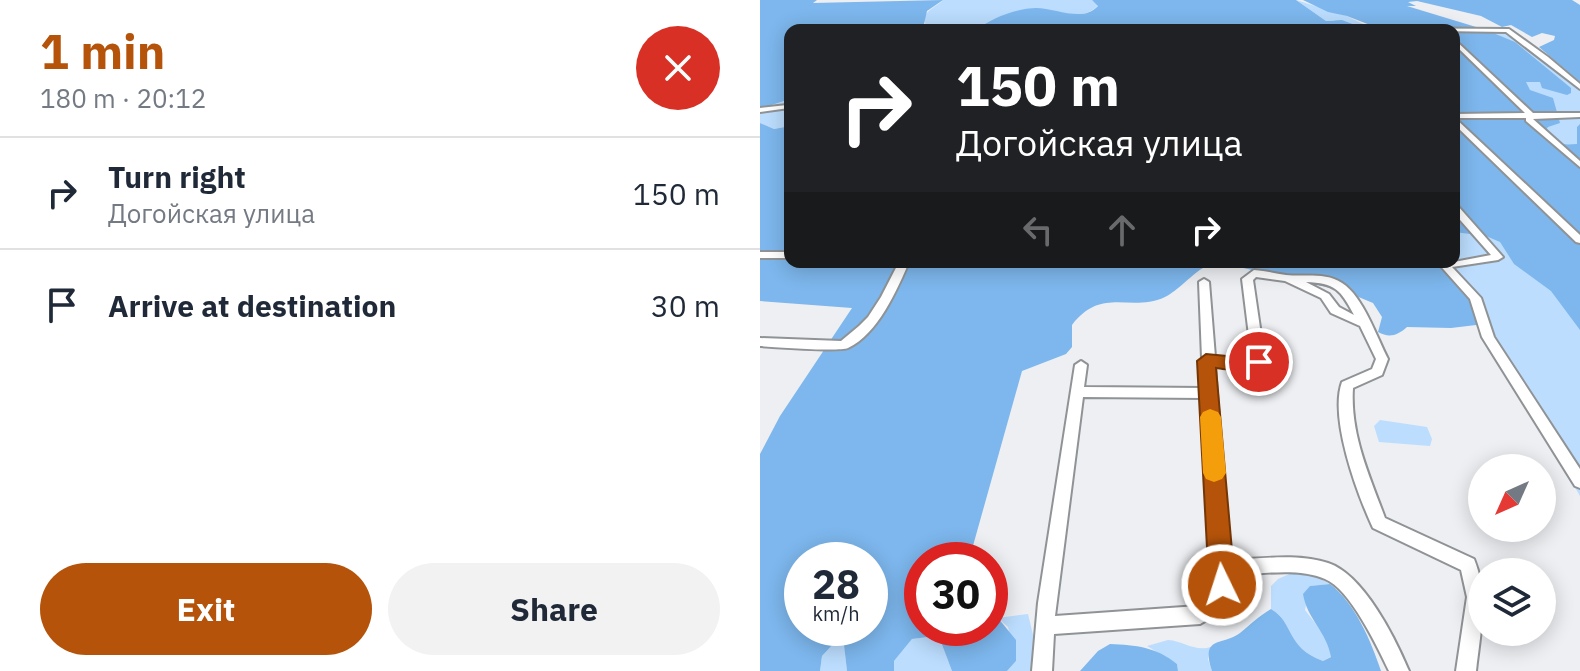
<!DOCTYPE html>
<meta charset="utf-8">
<style>
body{margin:0;font-family:"IBM Plex Sans",sans-serif;background:#f2f2f3;color:#1f2937;height:100vh;display:flex;flex-direction:column;font-size:30px;white-space:nowrap}
*{box-sizing:border-box;margin:0}
p{font-size:26px;color:#747a83}
.icon{flex:none;width:44px;height:44px;fill:none;stroke:currentColor;stroke-width:2;stroke-linecap:round;stroke-linejoin:round}
.map{position:relative;flex:1;overflow:hidden}
.details{display:flex;flex-direction:column;background:#fff;width:760px}
.details>*{flex:none}
.guide{position:absolute;left:24px;top:24px;width:676px;height:244px;border-radius:16px;box-shadow:0 4px 20px #0003;background:#202124;color:#fff;overflow:hidden}
.needle{width:52px;rotate:225deg}
.controls{position:absolute;left:708px;top:454px;display:grid;gap:16px}
.controls a{display:grid;place-items:center;width:88px;height:88px;border-radius:50%;background:#fff;box-shadow:0 4px 20px #0003;font-size:40px}
.speed{position:absolute;left:24px;top:542px;display:flex;gap:16px;font-size:40px;font-weight:700;text-align:center}
.speed>*{display:grid;place-content:center;width:104px;height:104px;border-radius:50%;background:#fff;box-shadow:0 4px 20px #0003;line-height:1}
.speed small{font-size:20px;font-weight:400}
.speed .limit{border:12px solid #d22;background:#fff;color:#111}
.pin{position:absolute;display:grid;place-items:center;width:68px;height:68px;color:#fff;margin:-34px;border:4px solid #fff;border-radius:50%;box-shadow:0 2px 8px #0007}
.me{position:absolute;width:88px;margin:-44px;rotate:356deg;stroke-linejoin:round;filter:drop-shadow(0 0 6px #0008)}
.turn{display:flex;align-items:center;gap:28px;height:168px;padding:0 40px;font-size:36px}
.turn .icon{width:104px;height:104px;stroke-width:2.5}
.turn b{display:block;font-size:56px;line-height:68px}
.lanes{display:flex;align-items:center;height:76px;padding:0 40px;background:#0003;justify-content:center;gap:40px;direction:ltr}
.lanes .off{opacity:.35}
.round{display:grid;place-items:center;flex:none;width:84px;height:84px;border-radius:42px;background:#f2f2f3}
.head{display:flex;align-items:center;justify-content:space-between;height:136px;padding:0 40px}
h1{font-size:48px;font-weight:700;line-height:60px;color:#b45309}
.cta{display:flex;gap:16px;margin-top:auto;padding:16px 40px}
.cta a{flex:1;height:92px;border-radius:48px;background:#b45309;color:#fff;font-size:32px;font-weight:700;line-height:92px;text-align:center}
.cta a+a{background:#f2f2f3;color:#1f2937}
ul{padding:0;list-style:none}
li{display:flex;align-items:center;gap:24px;height:112px;padding:0 40px;border-top:2px solid #e0e1e3}
li div{flex:1}
li b{display:block;font-size:30px}
li em{font-style:normal}
main{display:flex;flex:1;min-height:0}
.map>svg:first-child{display:block}
.green{fill:#bcddfe}
.forest{fill:#7db7ed;fill-rule:evenodd}
.lines{fill:none;stroke-linecap:round;stroke-linejoin:round}
.minor-casing{stroke:#909395;stroke-width:4}
.minor{fill:#fff;fill-rule:evenodd}
.route{fill:#b45309;stroke:#753606;stroke-width:2}
.slow{fill:#f59e0b}
</style>
<main>
<section class="details">
<div class="head"><div><h1>1 min</h1><p>180 m · 20:12</p></div><a class="round" style="background:#d93025;color:#fff"><svg class="icon" aria-label="close" viewBox="0 0 24 24"><path d="M6 6l12 12M18 6L6 18"/></svg></a></div>
<ul>
<li><svg class="icon" aria-label="right" viewBox="0 0 24 24"><path d="M7 20v-9h11M14 6l5 5-5 5"/></svg><div><b>Turn right</b><p>Догойская улица</p></div><em>150 m</em></li>
<li><svg class="icon" aria-label="arrive" viewBox="0 0 24 24"><path d="M6 21V4h12l-3 4 3 4H6"/></svg><div><b>Arrive at destination</b></div><em>30 m</em></li>
</ul>
<div class="cta"><a>Exit</a><a>Share</a></div>
</section>
<div class="map">
<svg width="820" height="671" viewBox="0 0 820 671">
<rect width="100%" height="100%" fill="#edeff2"/>
<path class="green" d="M183,0h149l6,5c-16,20 -47,1 -68,4 -19,3 -37,11 -53,21l-50,-3c-9,-15 9,-19 16,-27z
M536,0l51,16 20,10 141,4 72,54v412l-121,-210 -19,-24h14v-232h-111l6,-1 -15,-9 -8,1z
M30,99v27l-16,3 -14,-6v-14z
M620,420l47,7 5,12 -2,7 -51,-4 -5,-16z
M534,572l17,2 19,10 -20,2 -5,24 23,30 4,16 -9,5c-38,-14 -28,-38 -52,-52v-23l7,-7z
M268,614l7,29 -3,28h-25l9,-10 -8,-34 -10,-9z
M168,637l13,5 11,29h-58v-10l18,-22z
M408,640c16,1 26,12 43,7l-3,12 4,12h-34l-1,-7 -30,-18z
M75,642l9,2 3,27h-27l2,-15z"/>
<path class="forest" d="M0,0h57l-4,3 130,-3 -16,11 -3,13 27,6h-161v69l-30,10z
M332,0h204l30,21 16,-1 13,5 -12,5h-366c13,-12 41,-22 59,-22 20,0 47,15 62,-2z
M543,0h269l8,5v77l-41,-35 15,-7 1,-4 -13,-3 -10,4 -21,-12 -9,2 -21,-11 -64,-15 -9,1 8,4h-9l79,24 29,12 56,46v5l-4,2 -25,-7 -2,-6h-14l4,8 23,8 7,25 -12,4 -4,6c9,12 19,12 33,11v-17l3,-3v206l-29,-39 -37,-27 -14,-22 -14,-6 -32,-4v-202h-71l-36,-14 -19,-4z
M0,123l14,6 16,-3v136h647c20,17 48,33 39,63l-25,3 -44,-1c-10,9 -18,11 -29,5l4,-15 -9,-14 -29,-12 -127,-29c-20,4 -34,26 -52,35 -35,16 -63,-11 -93,28v22l-6,7 -44,17 -53,189h-47v68h68v-9l8,-1 18,22v21l-9,10h-55l-11,-29 -13,-5 -16,2 -18,22v10h-47l-3,-26 -9,-3 -13,14 -2,15h-60v-217l20,-38 72,-108 -92,-7zM42,560h68v68h-68z
M570,584c25,19 41,57 51,87h-169c-12,-36 11,-25 28,-38 11,-9 19,-17 31,-24 24,14 14,38 52,52l8,-4c-4,-25 -24,-38 -28,-63l7,-8z
M350,644c26,1 46,3 67,20l1,7h-98l18,-20z"/>
<g class="lines">
<defs>
<path id="minor" d="M615,28l134,1 39,28 32,27v5l-74,-57 -134,-2z
M694,39l79,74h47v4l-47,2 47,42v6l-54,-46v-3h-71l125,117v8l-4,-1 -122,-118v-10l71,-1 -71,-69z
M27,105l3,1 -1,2 -29,4v-4z
M694,204l3,1 46,52 -5,3 -46,7 29,31 13,39 86,132v19l-5,-2 -93,-149 -12,-38 -33,-37h17l37,-7 -37,-42z
M0,252h30v6h-30z
M139,262h10c-12,28 -31,72 -61,86 -10,4 -73,-1 -88,-2v-8l81,3 18,-15 9,-9 13,-20z
M494,270c11,1 21,3 32,5 18,2 40,-3 56,8 21,13 35,55 46,76l-6,16 -29,13c-3,46 16,87 32,130l89,41c15,36 6,75 2,112h-20l11,-74 -6,-27 -88,-42c-16,-35 -44,-110 -31,-146l30,-13 4,-10 -16,-33 -29,-13 -10,-15 -36,-17 -29,-4 -3,3 12,82 -2,3 -13,4 -35,-3 14,194c32,-1 68,-7 99,3 36,12 67,75 81,108h-20c-12,-25 -39,-82 -64,-92 -26,-12 -67,-5 -95,-3l2,25 -3,6 -29,17 -146,10 -2,37h-20l6,-68 37,-238 6,-4 6,4 -3,22 120,1 -1,-24 -3,-3 2,-3 -3,-76 5,-3 5,3 6,75 35,4 2,-1 -10,-81zM546,282c29,1 35,8 48,33l-15,-8 -10,-13zM323,397l121,1 10,199 -16,9 -143,10z"/>
</defs>
<use href="#minor" class="minor-casing"/>
<use href="#minor" class="minor"/>
</g>
<path class="route" d="M446,354l42,4 11,-3 9,7c-12,15 -34,8 -52,6l19,217 -4,8 -9,4 -9,-4 -4,-8 -12,-224z"/>
<path class="slow" d="M450,409l8,3 3,5 5,56 -4,6 -8,3 -8,-3 -3,-6 -3,-56 3,-5z"/>
</svg>
<div class="controls">
<a><svg class="needle" viewBox="-14 -14 28 28"><path d="M0-13l5 13h-10z" fill="#e53935"/><path d="M0 13l5-13h-10z" fill="#747a83"/></svg></a>
<a><svg class="icon" aria-label="layers" viewBox="0 0 24 24"><path d="M12 4l9 5-9 5-9-5zM3 14l9 5 9-5"/></svg></a>
</div>
<div class="speed"><div>28<small>km/h</small></div><div class="limit">30</div></div>
<div class="pin" style="left:499px;top:362px;background:#d93025"><svg class="icon" aria-label="arrive" viewBox="0 0 24 24"><path d="M6 21V4h12l-3 4 3 4H6"/></svg></div>
<svg class="me" style="left:462px;top:585px" viewBox="-20 -20 40 40"><circle r="17" fill="#b45309" stroke="#fff" stroke-width="3"/><path d="M0-11L8 9 0 5-8 9z" fill="#fff"/></svg>
<div class="guide">
<div class="turn"><svg class="icon" aria-label="right" viewBox="0 0 24 24"><path d="M7 20v-9h11M14 6l5 5-5 5"/></svg><div><b>150 m</b>Догойская улица</div></div>
<div class="lanes"><svg class="icon off" aria-label="left" viewBox="0 0 24 24"><path d="M17 20v-9H6M10 6l-5 5 5 5"/></svg><svg class="icon off" aria-label="ahead" viewBox="0 0 24 24"><path d="M12 20V5M6 11l6-6 6 6"/></svg><svg class="icon" aria-label="right" viewBox="0 0 24 24"><path d="M7 20v-9h11M14 6l5 5-5 5"/></svg></div>
</div>
</div>
</main>
